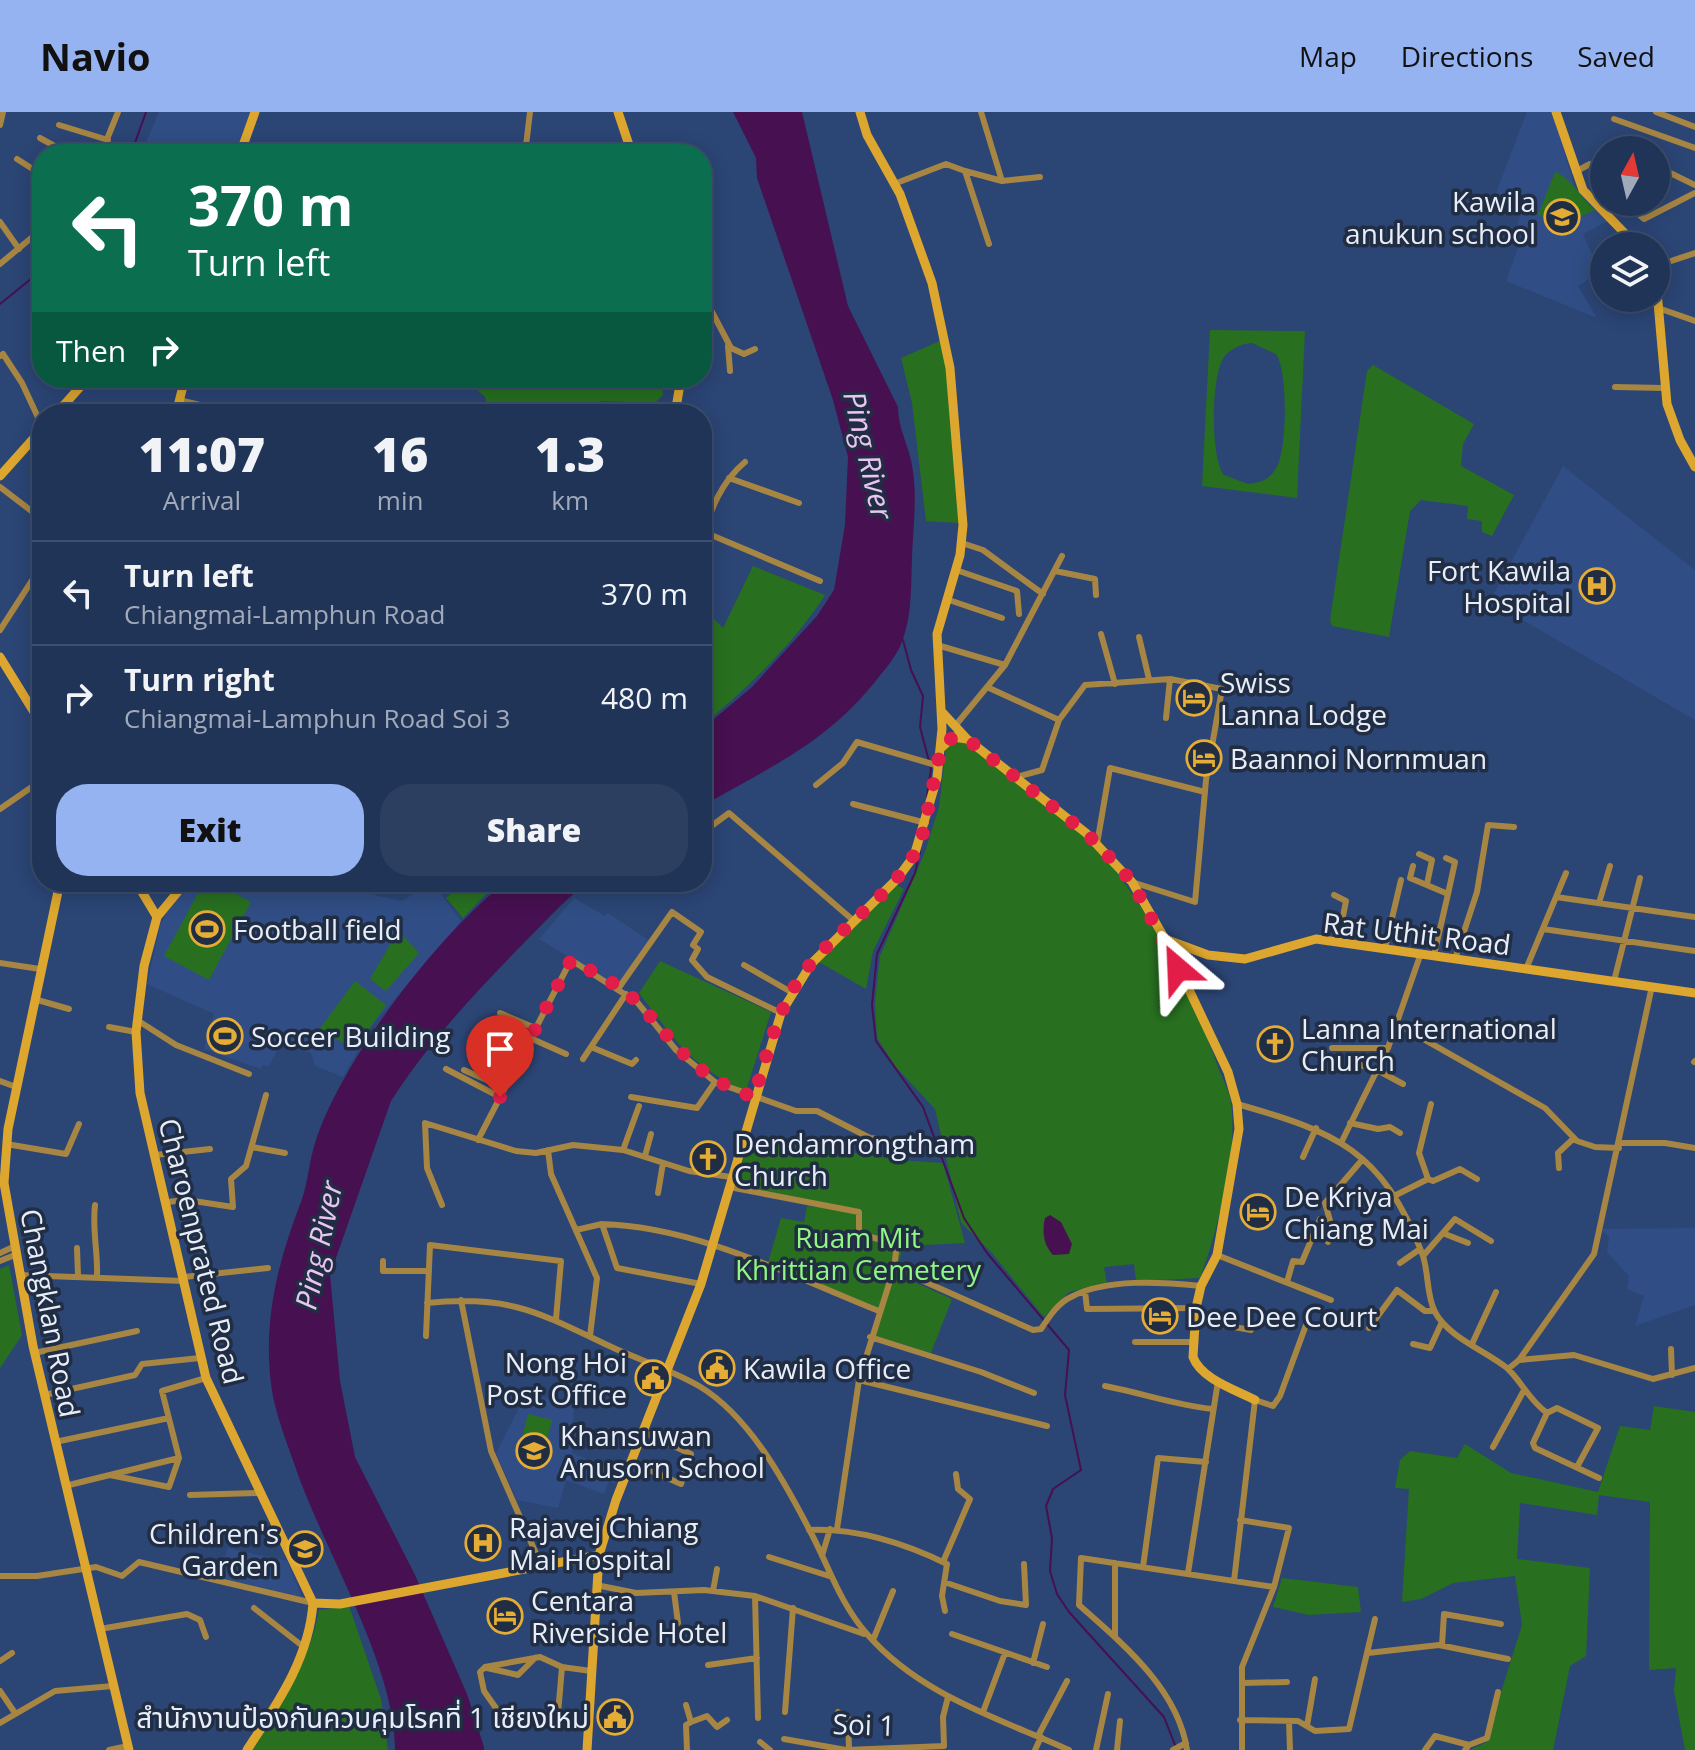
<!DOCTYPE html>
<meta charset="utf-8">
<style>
body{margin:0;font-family:"Open Sans","Noto Sans Thai",sans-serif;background:#2d3f61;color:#f1f3f6;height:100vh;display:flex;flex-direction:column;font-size:30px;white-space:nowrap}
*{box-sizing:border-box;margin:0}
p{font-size:26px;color:#a2aaba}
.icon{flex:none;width:44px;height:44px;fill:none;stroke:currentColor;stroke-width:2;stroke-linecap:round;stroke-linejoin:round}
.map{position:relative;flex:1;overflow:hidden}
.sheet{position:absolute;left:32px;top:292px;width:680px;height:488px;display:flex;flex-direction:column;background:#203458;border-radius:32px;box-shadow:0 4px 20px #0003,0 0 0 2px #3d4f6e}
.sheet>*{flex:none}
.top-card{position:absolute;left:32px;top:32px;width:680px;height:244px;border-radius:32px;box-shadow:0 4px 20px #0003,0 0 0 2px #3d4f6e;background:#0b6e4f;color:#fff;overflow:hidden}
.needle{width:52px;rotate:8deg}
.buttons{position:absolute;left:1590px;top:24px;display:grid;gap:16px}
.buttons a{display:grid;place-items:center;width:80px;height:80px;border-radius:50%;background:#203458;box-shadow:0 4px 20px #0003,0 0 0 2px #3d4f6e;font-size:40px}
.pin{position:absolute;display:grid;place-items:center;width:68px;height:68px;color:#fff;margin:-82px -34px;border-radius:50% 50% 50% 0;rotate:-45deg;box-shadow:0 0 8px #0007}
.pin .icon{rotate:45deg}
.me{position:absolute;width:88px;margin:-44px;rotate:334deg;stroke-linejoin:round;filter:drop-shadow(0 0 6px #0008)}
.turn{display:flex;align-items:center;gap:28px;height:168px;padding:0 24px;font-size:36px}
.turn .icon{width:104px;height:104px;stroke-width:2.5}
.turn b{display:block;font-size:56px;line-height:68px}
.then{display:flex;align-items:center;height:76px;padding:0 24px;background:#0003;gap:16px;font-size:30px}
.eta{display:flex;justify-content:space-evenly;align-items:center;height:136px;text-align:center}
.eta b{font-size:48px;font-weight:800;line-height:56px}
.button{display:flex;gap:16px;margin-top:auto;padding:16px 24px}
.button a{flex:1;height:92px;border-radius:32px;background:#95b2f1;color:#111;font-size:32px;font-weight:800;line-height:92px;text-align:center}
.button a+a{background:#2d3f61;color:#f1f3f6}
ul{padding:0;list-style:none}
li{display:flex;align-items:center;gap:24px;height:104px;padding:0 24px;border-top:2px solid #3d4f6e}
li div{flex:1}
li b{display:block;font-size:30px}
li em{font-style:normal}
header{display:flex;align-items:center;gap:48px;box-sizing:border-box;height:112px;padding:0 40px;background:#95b2f1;color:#111}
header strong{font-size:38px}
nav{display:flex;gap:44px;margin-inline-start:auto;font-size:28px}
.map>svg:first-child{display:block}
.built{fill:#304e85}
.green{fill:#287020;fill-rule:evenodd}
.water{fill:#471050}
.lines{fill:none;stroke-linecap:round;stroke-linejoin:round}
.stream{stroke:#471050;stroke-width:2}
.street{stroke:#a78543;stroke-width:6}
.secondary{stroke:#dda62e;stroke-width:9}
.route{stroke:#e11d48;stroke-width:14;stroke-dasharray:0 25.2}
.labels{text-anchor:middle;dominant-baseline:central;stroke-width:7;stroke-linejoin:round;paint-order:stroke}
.poi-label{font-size:28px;fill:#e7edf9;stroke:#202d43;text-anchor:start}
.street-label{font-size:28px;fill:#e7edf9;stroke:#202d43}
.park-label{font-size:28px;fill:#90f784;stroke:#202d43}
.water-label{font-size:30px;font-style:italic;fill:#ebc5f1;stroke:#202d43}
</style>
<header>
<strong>Navio</strong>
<nav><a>Map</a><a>Directions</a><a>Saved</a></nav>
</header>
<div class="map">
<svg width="1695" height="1638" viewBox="0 0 1695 1638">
<rect width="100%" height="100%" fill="#2b4575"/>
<path class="built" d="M159,0h91l-15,42h-94z
M1527,0h25l23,75 33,34 -25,13 17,38 -22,14 19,32 -91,-37 18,-50 -7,-6 4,-12 -29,-10z
M1563,354l132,104v150l-205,-119z
M192,770h163l22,14 25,5 30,-19 29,39 -90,106 -28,50 -28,-11 -4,-13 -31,-8 -11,21 -7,-1 -1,4 -57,-20 10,-35 -67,-30 13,-58 7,-14z
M574,786l31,18 3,-3 42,28 -32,46 -79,-48z
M1695,1116v77l-60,21 9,-30 -17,-7 2,-13 -22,-24 2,-15 -9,-8z
M526,1282l48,10 -2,49 47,19 -4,11 -6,-2 -5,13 -38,-14 -8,28 -41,-8 -21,-47z
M227,1436l60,13 15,36 -80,-19z"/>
<path class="green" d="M1555,60c16,5 25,25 40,38l-30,14 -27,-9z
M1210,218l95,1 -8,167 -95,-12zM1252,231l24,11c12,16 12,99 -1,116 -6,10 -16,13 -27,14l-24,-9c-14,-17 -13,-100 0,-118 7,-9 17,-13 28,-14z
M942,228l6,27 11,156 -33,-2 -14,-118 -11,-45z
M1373,253l101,59 -11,20 -2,22 53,29 -22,41 -10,-4v-11l-15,-2 1,-13 -47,-6 -11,11 -21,126 -57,-11 -2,-6 37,-249z
M465,266h196l2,17 -8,8 -54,-2 -3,13h-109l-4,-17z
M753,454l72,29c-33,51 -77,92 -123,131v-119l21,21z
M955,628l11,3c39,31 84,60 120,95 58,56 103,151 131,226 4,13 13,27 14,40 7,48 -14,129 -31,174l-64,3 -2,-17 -30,3 3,17 -38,8 -25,25 -53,-65 -30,-29 -26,-114 -39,-42 -19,-29 -2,-36 5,-46 45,-104 14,-45 7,-60z
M204,770h10l37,20 -42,78 -45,-24z
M464,770h34l-35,36 -17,-20z
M895,772l9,5 -31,62 -7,38 -47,-27z
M398,819l21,22 -33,38 -16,-12z
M660,849l111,51 -25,79c-56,-25 -71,-51 -107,-98z
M355,869l31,24 -31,44 -36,-19z
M748,1025l151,23 44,3 22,80 -62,3 -7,28 56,25 -21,54 -58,-18 9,-26 -114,-46 13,-45 23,4 3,-16 57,5 -129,-24z
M9,1153l13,70 -22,33v-99z
M1654,1294l41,6v338h-10l-11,-59 2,-23 -27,2 1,-168 -51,-7 -2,20 -77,-12 -3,56 73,9 -4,88 -16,10 -17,84h-84l16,-7 37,-118 -7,-49 -62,7 -32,16 -19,3 7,-113 -14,-1 5,-28 10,-9 47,7 8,-14 46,29 87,19 22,-66 30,4z
M528,1302l24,6 -10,39 -24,-6z
M1282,1466l76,9 3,25 -52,3 -36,-8z
M349,1494l32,93 7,51h-136c29,-46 57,-86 67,-140z"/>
<path class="water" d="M733,0h69l46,194 50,101c0,23 13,42 15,65 4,28 0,57 -1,85 -1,27 0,54 -8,79 -4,15 -16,30 -26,42 -51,65 -106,88 -176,128v-77l50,-42 65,-71 17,-26 11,-65 3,-68 -15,-57 -76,-222 -1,-20z
M506,770h82c-26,20 -48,45 -71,68 -46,47 -90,95 -126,151l-61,174 10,106 15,76 60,118 52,119 17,53v3h-89c1,-84 -72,-201 -100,-284 -8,-23 -19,-51 -23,-75 -10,-67 5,-127 29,-189 7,-19 8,-40 14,-59 26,-82 123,-209 191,-261z
M1050,1103l11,7 11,22 -3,10 -16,1c-10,-11 -11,-24 -8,-37z"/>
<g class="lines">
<path class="stream" d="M131,42l15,-42
M0,192l42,-34
M903,528l8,30 12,26 -3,31 11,42 -4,28
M920,740l-5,21 -38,81 -5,51 4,36 47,66 41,111 23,35 82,97 -4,45 16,75 -28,19 -7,17 6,32 -2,33 7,23 12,18 95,105 11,28"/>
<path class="street" d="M981,0l21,69
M1656,0l39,15
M1614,7l81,29
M0,13l3,-13
M59,13l49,15
M40,26l29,16
M101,42l17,-42
M525,42l5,-42
M17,47l25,16
M1656,54l39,19
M965,59l37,10 38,-4
M1575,60l15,-8 14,16
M894,72l52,-20 19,7 24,73
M1625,90l19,17 51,-26
M0,110l19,27
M0,152l42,-35
M1656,154l39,-13
M702,181l29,55 13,6 11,-5
M1661,197l34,12
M728,234l2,25
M0,244l3,-2 19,29 20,43
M1615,275l49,1
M179,288l59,14
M178,294l32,8
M729,366l70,25
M0,375l42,32
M702,383l12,7
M704,420l116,49
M702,426c9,-29 19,-56 43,-76
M962,431l21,7 60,44
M956,458l61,21 2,23
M1055,459l40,8 1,16
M946,487l56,19
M0,518l42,-65
M1101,522l14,50
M1139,525l10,42
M937,533l68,20
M987,575l72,33
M1166,606l4,-39
M955,614l50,-61 57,-109
M1016,665l26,-7 17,-50 26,-35 85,-6 52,10 -16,91 -11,122 -63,-20
M816,673l27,-22 14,-21 82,24
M853,692l73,19
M0,697l42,-29
M702,721l27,-20 125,108
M1097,732l13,-76 95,24
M1419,742l13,6 -5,24
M1446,746l9,4 -7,32
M1413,754l-3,12 38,16 -14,61
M1334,783l12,6 -8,41
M1556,785l139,20
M1599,791l11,-37
M1543,817l152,22
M1385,836l16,-68
M1455,847l22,-67 11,-67 26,2
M0,851l40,6
M744,853l47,27
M1526,857l40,-96
M1614,869l26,-103
M618,877l54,-77 29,20 -8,13 5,4 -6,11 15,17 74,36
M34,887l35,10
M500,901l35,15
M137,908l39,25 73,29
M1395,911l150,85 32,33 18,6 24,1
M109,915l27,5
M530,926l36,16
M591,935l41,17 4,-4
M1332,936h56
M583,947l43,-65
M1350,950l27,8 26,14
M1694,950l1,-1
M446,957l54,28
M464,958l41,18
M0,969l16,6
M631,985l66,11 18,-26
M1237,992c99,28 145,46 185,149 7,18 4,42 13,59 13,25 51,39 72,56 15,14 22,32 40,45
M1350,1011l28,6 12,-2 10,6
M478,1028l93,-180 66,42 39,48 39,32 81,29h21l53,27 18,2
M1342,1029l46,-93 33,-95
M1620,1031h45l30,5
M6,1032l60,10 13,-30
M252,1035l33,6
M548,1038l3,24 46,104 -7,58
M623,1038l16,-44
M155,1043l55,-6
M645,1044l6,-22
M1303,1045l13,-29
M1559,1056l-1,-15 16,-15
M1428,1067l5,2 27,-12 17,10
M729,1075l130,25v22l38,10 -3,24 -35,112 -22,149
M658,1081l5,-30
M1394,1084l34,-17 -9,-26 12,-49
M167,1090l20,-2 46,7 -2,-28 15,-13 20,-71
M95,1093c-3,25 3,46 2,71
M442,1093l-15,-37 -2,-45 91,28 20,2 37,-8 50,5 66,21 42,6
M576,1118l26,-6
M1445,1122l23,9
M1328,1130l3,-18 -6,-21 37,-43
M77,1136l1,27
M0,1141l13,-6
M1217,1143l114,45
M1423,1144l32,-37 36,22
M0,1149l15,-6
M383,1149v10h46
M1400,1151l20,-14
M894,1156l139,62 8,-1c8,-12 17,-26 30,-32 36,-19 91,-15 130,-11
M19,1163l165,6
M184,1165l84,-9
M1287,1170l6,-21 9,1 18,-43
M701,1172l-84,-16 -15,-44c96,3 189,52 277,87
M1085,1179l2,18 109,-1
M461,1188l30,151 50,114
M427,1191c80,-8 109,8 178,41 31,15 65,25 94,42 50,30 84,93 110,143 20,37 30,73 58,105 53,61 131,84 202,116
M1194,1208l57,10
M1369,1216l28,-38 28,21h9
M426,1224l4,-91 131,16 -5,58
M870,1225l111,35 53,21
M1135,1230h58
M1413,1232l17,4 12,-26
M1472,1232l24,-52
M1671,1237l1,26
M34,1241l103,-22
M1519,1248l55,-5 79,24 42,-11
M1508,1257l11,-9 75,-106 58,-268
M859,1268l188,46
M1105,1274c37,7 70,19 108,23
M44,1283l91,-20 7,-11 58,-6
M55,1330l114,-24
M1493,1335l30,-55
M631,1350l50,22 10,-30 -48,-22
M1577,1355l21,-39 -41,-20 -10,5 -14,30 2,5 64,30
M110,1363l59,12 10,-29 -17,-67 44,-13
M65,1374l114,-28
M190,1383l69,-2
M1240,1408l49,8 -15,59 -32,80v83
M809,1418c48,-2 95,13 138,34l-5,32 3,15
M822,1444l8,-27
M769,1445l60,19
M943,1450l27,-63 -12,-10 -2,-15
M1143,1455l15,-109 48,4
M1188,1461l30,-192
M0,1464h37l59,-9 26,9 17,-14 174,41
M1234,1469l21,-181 18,6 7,-10 26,-71
M944,1470l56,19 26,4 -2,-41
M596,1473l40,8 68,-3 51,6 109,38
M713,1479l4,-22
M674,1480l4,31
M755,1484l3,122
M254,1496l51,40
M100,1517l87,-15 13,6 6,17
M952,1522l95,33
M1115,1525v-74
M873,1528l20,-49
M1442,1533l2,-31 57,10
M1368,1541l71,-8 69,14
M0,1549l12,-8
M1033,1551l10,-39
M708,1553l49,-7
M562,1555l-4,47 -53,7 -21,-30 -4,-19 5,-5 55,-10 22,10 29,4
M487,1556l31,7 17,-17
M1242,1571l45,-1
M0,1579l15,22
M686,1593l5,17 -5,3 1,25
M785,1600l8,-104
M838,1600l10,6 1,31
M983,1600l22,-59
M1240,1608l58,1 17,10 34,-2 26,-110
M1289,1609l1,29
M691,1610l16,-6 10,11 10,-7
M0,1611l55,-32 58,-5
M1307,1614l8,-47
M1038,1624l29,-55
M784,1627l62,11 98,-4
M760,1630l10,8
M944,1634l-1,-29 5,-20
M109,1638l19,-4
M1035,1638l6,-13
M1096,1638l12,-56
M1117,1638l3,-29
M1173,1638l13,-7
M1187,1638c-9,-61 -64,-106 -108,-145l2,-47 193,29
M1425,1638l10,-14 34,9
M1465,1638l4,-5 18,-7 11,-46"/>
<path class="secondary" d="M618,0l14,42
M1556,0l27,78 54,56
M240,42l15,-42
M1656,168l11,124 13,36 15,27
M56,302l32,-36
M176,302l9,-36
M675,302l6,-36
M0,364l42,-47
M0,545l42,68
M942,600l25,27
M941,636l12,-11 14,2 119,94 46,49 33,57 43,16 37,4 71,-20 379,54
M60,770l-52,247 -4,54 29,163 96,404
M136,770l21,35
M186,770l-29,35 -13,49 -8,66 4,61 66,285 107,225c-4,56 -36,101 -66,147
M1165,827l63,133 9,32 2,25 -22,126 -16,31 -5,22 -3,49c8,22 43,33 62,43
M313,1491l27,1 259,-49
M587,1638l12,-195 17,-55 85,-216 80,-271 30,-49 86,-85 17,-23 23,-78 5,-49 -5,-95 23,-79 3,-30 -13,-157 -18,-85 -32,-89 -33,-59 -7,-23"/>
</g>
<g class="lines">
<path class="route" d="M500,985l71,-137c22,12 51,26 68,44 41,44 54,72 115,93 14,-45 24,-93 55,-131 35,-43 87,-73 112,-124l20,-94 12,-11 14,2 119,94 27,28 19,21 46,87"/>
</g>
<defs>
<symbol id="school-ring" viewBox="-11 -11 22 22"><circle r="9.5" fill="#202d43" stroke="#e5ad36" stroke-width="1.5"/><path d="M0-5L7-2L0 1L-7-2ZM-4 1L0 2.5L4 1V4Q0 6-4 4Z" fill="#e5ad36"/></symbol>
<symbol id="hospital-ring" viewBox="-11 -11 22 22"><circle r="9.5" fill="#202d43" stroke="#e5ad36" stroke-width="1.5"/><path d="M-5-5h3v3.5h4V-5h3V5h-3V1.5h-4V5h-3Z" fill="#e5ad36"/></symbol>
<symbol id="hotel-ring" viewBox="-11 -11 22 22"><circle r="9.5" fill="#202d43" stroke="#e5ad36" stroke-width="1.5"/><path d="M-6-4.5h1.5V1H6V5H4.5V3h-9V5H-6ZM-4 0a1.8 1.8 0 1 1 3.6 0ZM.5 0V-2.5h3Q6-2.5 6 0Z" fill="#e5ad36"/></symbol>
<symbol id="stadium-ring" viewBox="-11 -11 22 22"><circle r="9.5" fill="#202d43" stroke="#e5ad36" stroke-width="1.5"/><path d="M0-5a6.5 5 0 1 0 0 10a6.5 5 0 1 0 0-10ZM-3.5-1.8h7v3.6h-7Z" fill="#e5ad36"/></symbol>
<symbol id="church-ring" viewBox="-11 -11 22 22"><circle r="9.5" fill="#202d43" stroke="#e5ad36" stroke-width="1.5"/><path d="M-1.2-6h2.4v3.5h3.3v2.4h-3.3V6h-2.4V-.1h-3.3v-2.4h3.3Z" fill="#e5ad36"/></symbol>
<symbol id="civic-ring" viewBox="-11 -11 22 22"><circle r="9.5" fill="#202d43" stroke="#e5ad36" stroke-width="1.5"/><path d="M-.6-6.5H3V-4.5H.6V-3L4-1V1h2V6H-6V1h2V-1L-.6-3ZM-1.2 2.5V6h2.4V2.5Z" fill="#e5ad36"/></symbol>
</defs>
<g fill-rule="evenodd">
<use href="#school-ring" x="1542" y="85" width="40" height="40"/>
<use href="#hospital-ring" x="1577" y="454" width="40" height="40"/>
<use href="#hotel-ring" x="1174" y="566" width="40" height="40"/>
<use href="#hotel-ring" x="1184" y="626" width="40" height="40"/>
<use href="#stadium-ring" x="187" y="797" width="40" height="40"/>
<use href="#stadium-ring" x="205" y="904" width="40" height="40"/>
<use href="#church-ring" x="1255" y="912" width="40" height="40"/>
<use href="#church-ring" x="688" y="1027" width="40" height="40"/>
<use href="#hotel-ring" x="1238" y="1080" width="40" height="40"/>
<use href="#hotel-ring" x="1140" y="1184" width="40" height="40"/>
<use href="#civic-ring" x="697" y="1236" width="40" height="40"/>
<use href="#civic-ring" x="633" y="1246" width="40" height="40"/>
<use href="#school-ring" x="514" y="1319" width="40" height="40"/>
<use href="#hospital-ring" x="463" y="1411" width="40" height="40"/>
<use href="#school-ring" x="285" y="1417" width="40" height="40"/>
<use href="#hotel-ring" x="485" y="1484" width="40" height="40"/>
<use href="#civic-ring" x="595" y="1585" width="40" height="40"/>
</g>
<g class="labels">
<g class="poi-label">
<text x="1536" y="89" text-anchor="end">Kawila<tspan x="1536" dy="32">anukun school</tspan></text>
<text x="1571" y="458" text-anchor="end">Fort Kawila<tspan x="1571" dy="32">Hospital</tspan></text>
<text x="1220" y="570">Swiss<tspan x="1220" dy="32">Lanna Lodge</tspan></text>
<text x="1230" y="646">Baannoi Nornmuan</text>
<text x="233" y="817">Football field</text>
<text x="1301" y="916">Lanna International<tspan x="1301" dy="32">Church</tspan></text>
<text x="251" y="924">Soccer Building</text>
<text x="734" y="1031">Dendamrongtham<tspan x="734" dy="32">Church</tspan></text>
<text x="1284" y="1084">De Kriya<tspan x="1284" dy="32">Chiang Mai</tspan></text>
<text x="1186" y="1204">Dee Dee Court</text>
<text x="627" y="1250" text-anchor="end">Nong Hoi<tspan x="627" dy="32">Post Office</tspan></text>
<text x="743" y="1256">Kawila Office</text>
<text x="560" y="1323">Khansuwan<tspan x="560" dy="32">Anusorn School</tspan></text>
<text x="509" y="1415">Rajavej Chiang<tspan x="509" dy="32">Mai Hospital</tspan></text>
<text x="279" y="1421" text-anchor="end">Children's<tspan x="279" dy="32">Garden</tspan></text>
<text x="531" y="1488">Centara<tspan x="531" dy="32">Riverside Hotel</tspan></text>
<text x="589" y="1605" text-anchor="end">สำนักงานป้องกันควบคุมโรคที่ 1 เชียงใหม่</text>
</g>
<g class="street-label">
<text transform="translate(1417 821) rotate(7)">Rat Uthit Road</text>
<text transform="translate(202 1139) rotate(76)">Charoenprated Road</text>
<text transform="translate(51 1201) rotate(79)">Changklan Road</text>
<text transform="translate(864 1612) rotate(2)">Soi 1</text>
</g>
<g class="park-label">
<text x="858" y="1125">Ruam Mit<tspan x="858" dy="32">Khrittian Cemetery</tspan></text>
</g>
<g class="water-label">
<text transform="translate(869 343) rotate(77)">Ping River</text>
<text transform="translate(318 1133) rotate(-78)">Ping River</text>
</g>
</g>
</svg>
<div class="buttons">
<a><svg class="needle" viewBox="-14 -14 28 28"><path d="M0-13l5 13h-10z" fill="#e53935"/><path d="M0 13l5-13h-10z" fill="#a2aaba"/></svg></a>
<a><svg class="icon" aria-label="layers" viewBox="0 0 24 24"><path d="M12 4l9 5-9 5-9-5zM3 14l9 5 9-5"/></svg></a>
</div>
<div class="pin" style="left:500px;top:985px;background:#d93025"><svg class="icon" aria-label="arrive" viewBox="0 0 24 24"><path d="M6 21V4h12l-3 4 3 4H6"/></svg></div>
<svg class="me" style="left:1178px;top:857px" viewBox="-20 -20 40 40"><path d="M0-17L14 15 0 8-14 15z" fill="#e11d48" stroke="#fff" stroke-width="4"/></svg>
<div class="top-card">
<div class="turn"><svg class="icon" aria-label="left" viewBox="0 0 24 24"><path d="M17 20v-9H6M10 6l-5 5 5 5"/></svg><div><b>370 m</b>Turn left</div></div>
<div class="then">Then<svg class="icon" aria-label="right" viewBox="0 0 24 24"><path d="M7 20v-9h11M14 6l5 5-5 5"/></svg></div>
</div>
<section class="sheet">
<div class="eta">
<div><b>11:07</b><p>Arrival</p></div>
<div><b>16</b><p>min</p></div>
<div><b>1.3</b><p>km</p></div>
</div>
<ul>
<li><svg class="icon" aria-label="left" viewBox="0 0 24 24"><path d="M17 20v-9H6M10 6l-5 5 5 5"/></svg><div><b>Turn left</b><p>Chiangmai-Lamphun Road</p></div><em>370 m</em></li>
<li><svg class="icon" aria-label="right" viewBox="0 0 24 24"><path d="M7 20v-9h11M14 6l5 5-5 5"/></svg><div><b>Turn right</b><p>Chiangmai-Lamphun Road Soi 3</p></div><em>480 m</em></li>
</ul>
<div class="button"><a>Exit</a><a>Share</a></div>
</section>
</div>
